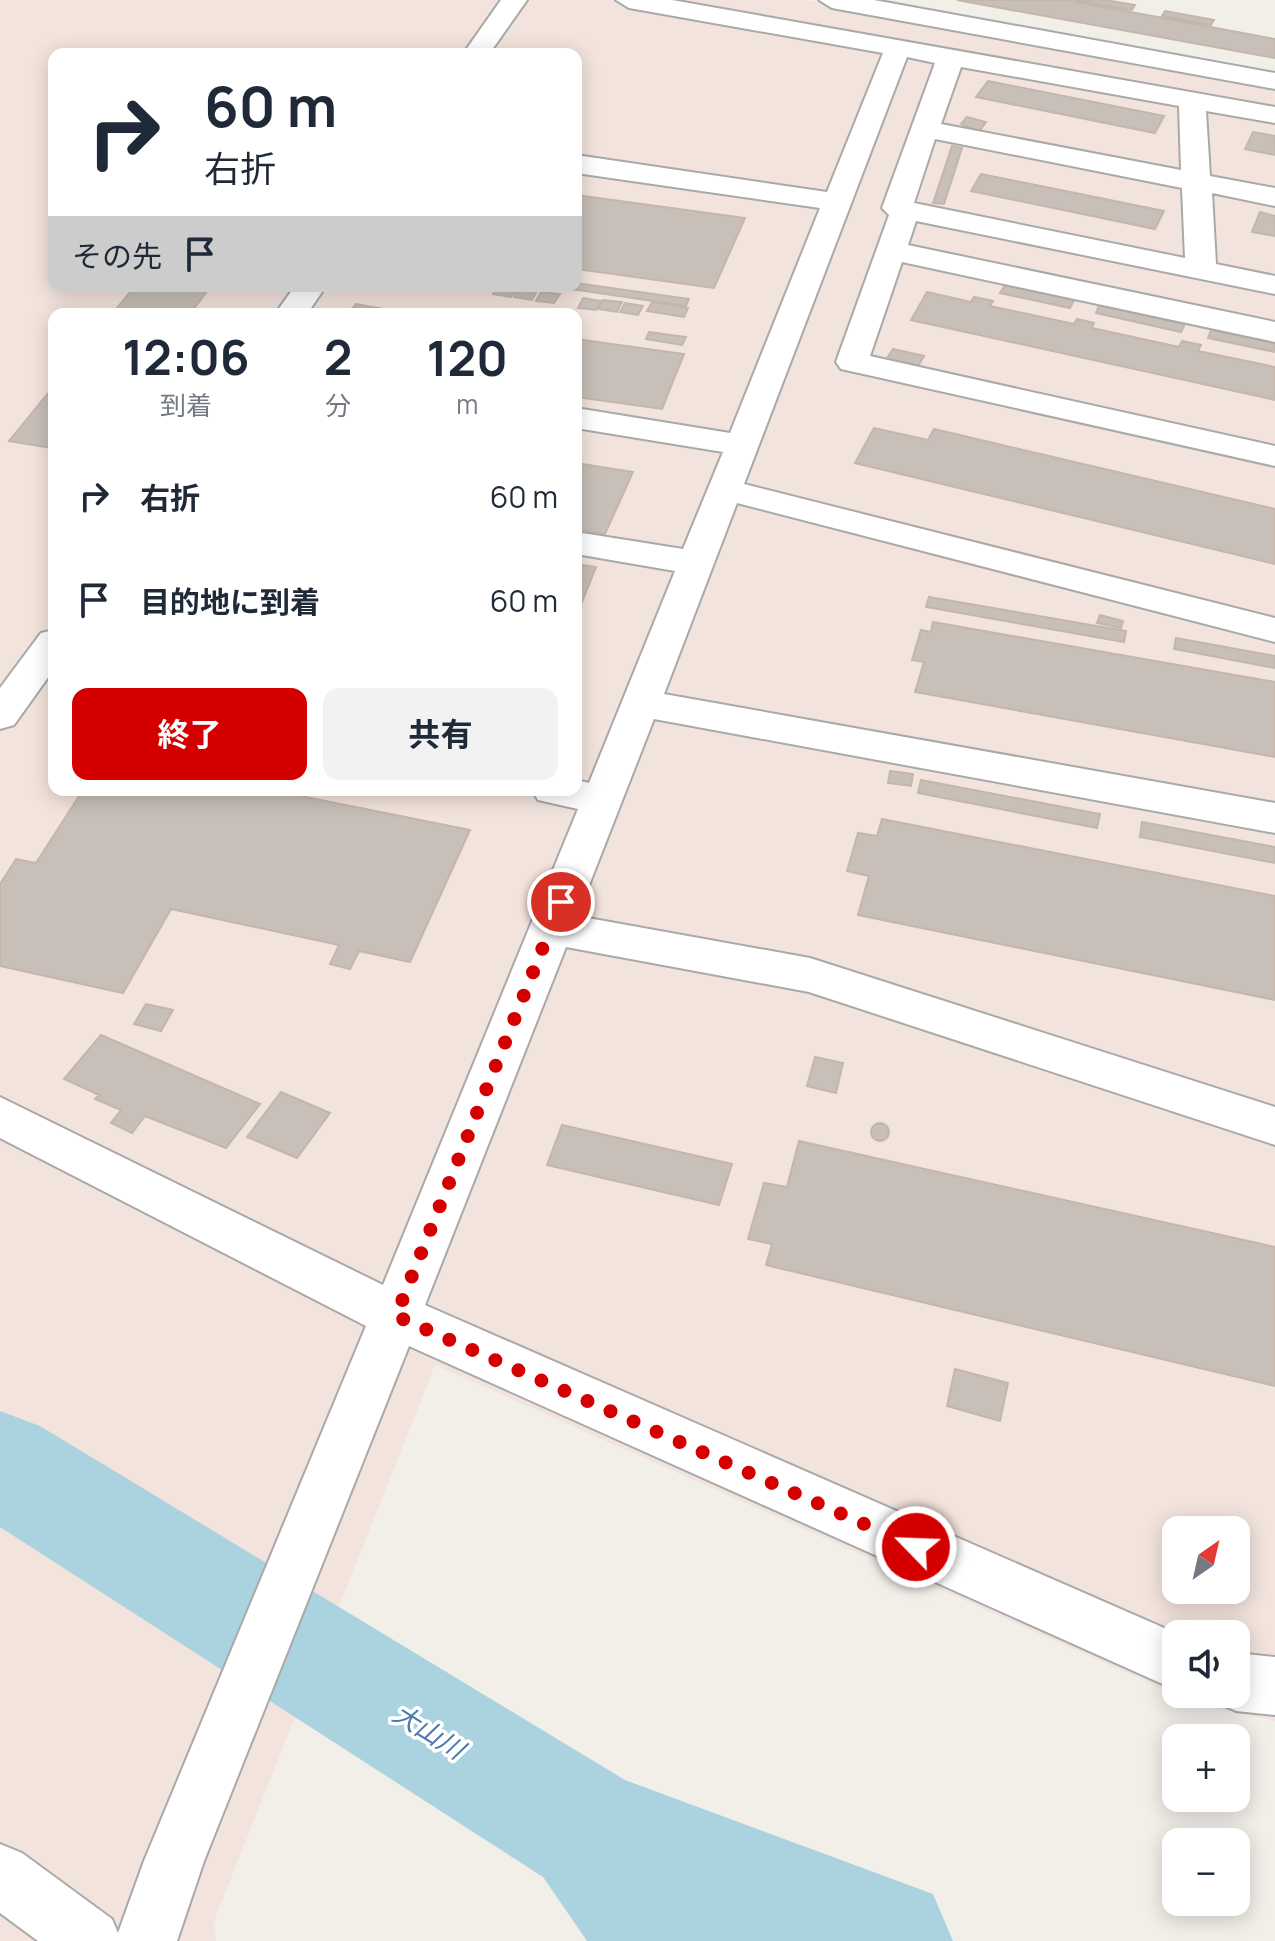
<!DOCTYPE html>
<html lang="ja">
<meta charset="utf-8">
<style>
body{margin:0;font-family:Manrope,"Noto Sans JP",sans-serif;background:#f2f2f3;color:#1f2937;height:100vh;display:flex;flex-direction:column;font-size:30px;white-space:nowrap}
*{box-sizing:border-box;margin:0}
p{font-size:26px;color:#747a83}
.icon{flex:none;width:44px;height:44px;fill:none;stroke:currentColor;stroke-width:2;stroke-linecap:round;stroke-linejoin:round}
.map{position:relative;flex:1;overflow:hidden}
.panel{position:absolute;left:48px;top:308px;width:534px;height:488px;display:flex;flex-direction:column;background:#fff;border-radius:16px;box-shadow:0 4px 20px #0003}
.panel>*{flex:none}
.guide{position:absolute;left:48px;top:48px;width:534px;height:244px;border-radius:16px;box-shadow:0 4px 20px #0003;background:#fff;color:#1f2937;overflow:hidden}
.needle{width:52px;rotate:34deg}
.fabs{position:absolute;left:1162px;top:1516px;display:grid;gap:16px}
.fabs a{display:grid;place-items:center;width:88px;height:88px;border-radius:16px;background:#fff;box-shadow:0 4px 20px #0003;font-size:40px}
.pin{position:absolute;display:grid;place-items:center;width:68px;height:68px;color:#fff;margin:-34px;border:4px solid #fff;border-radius:50%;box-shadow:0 2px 8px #0007}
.me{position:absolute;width:88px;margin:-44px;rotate:294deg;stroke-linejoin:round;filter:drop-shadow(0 0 6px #0008)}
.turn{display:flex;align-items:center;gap:28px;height:168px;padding:0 24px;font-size:36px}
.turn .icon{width:104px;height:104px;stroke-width:2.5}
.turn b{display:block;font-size:56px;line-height:68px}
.then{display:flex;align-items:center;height:76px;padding:0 24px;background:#0003;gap:16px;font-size:30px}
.eta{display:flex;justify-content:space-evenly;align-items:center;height:136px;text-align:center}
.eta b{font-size:48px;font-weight:700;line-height:56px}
.button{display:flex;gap:16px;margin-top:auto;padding:16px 24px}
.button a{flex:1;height:92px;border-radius:16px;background:#d40000;color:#fff;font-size:32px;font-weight:700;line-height:92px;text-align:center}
.button a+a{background:#f2f2f3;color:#1f2937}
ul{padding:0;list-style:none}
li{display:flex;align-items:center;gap:24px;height:104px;padding:0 24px}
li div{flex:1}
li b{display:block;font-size:30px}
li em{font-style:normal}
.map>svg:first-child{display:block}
.military{fill:#f3e3dd;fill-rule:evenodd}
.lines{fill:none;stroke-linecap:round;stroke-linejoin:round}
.river{fill:#aad3df;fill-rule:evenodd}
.building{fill:#c7bfb8;stroke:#c4b6ab;stroke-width:2}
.minor-casing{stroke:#a9a9a9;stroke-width:4}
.minor{fill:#fff;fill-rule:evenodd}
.route{stroke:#d40000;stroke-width:14;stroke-dasharray:0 25.2}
.labels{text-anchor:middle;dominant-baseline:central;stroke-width:7;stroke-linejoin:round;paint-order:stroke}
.near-water-label{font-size:26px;font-style:italic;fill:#4a7aab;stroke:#fff}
</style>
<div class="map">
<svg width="1275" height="1941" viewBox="0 0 1275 1941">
<rect width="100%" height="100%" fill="#f2efe9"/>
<path class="military" d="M0,0h804l471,86v1635l-78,-17 -762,-339 -221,556 2,20h-216zM54,54h522v232h-522zM54,314h522v476h-522zM1176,1530h60v60h-60zM1176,1634h60v60h-60z"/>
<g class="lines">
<path class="river" d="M0,1411l40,15 585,354 308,114 20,47h-366l-44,-64 -543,-350z"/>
</g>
<path class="building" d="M957,0h110l208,39v19z
M1075,0h30l30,5 -3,5z
M1165,11l49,9 -3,5 -49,-9z
M988,81l176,35 -9,17 -179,-36z
M967,117l19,5 -5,7 -8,1 -12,-6z
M1253,132l22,4v19l-30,-6z
M952,146l10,2 -18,56 -11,-1z
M981,174l183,37 -9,18 -184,-38z
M576,195l169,23 -31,70 -138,-19z
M1260,212l15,4v20l-23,-4z
M576,283l113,16 -3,7 -135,-20h25z
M1005,285l69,15 -4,8 -70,-15z
M135,286h76l-21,28h-78z
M498,286h8l11,2 -6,9 -18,-3z
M519,288l18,3 -5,9 -18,-3z
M541,292l19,2 -6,9 -18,-2z
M927,292l44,10 3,-5 19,4 -3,5 84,18 3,-5 17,4 -2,5 87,19 3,-6 19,4 -3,6 77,16v33l-364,-80z
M583,298l18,3 -5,9 -18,-2z
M603,300l19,2 -5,10 -18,-3z
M652,302l36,6 -4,9 -37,-6z
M625,303l18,3 -5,9 -18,-3z
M356,304l27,5 -3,5 -30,-3z
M1099,305l86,19 -4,8 -85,-19z
M1211,330l64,13v9l-67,-14z
M649,332l37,5 -4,8 -36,-6z
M576,339l108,15 -22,55 -86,-12z
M893,349l31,7 -7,12 -32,-7z
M54,386l-2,62 -43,-7z
M874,428l54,12 6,-11 341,80v55l-420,-101z
M576,463l57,9 -28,62 -29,-5z
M576,564l20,3 -20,50z
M929,597l197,34 -2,11 -198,-35z
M1100,615l23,6 -2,7 -24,-5z
M933,622l342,60v75l-360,-65 9,-30 -12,-2 9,-30 10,2z
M1176,638l99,18v12l-101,-19z
M890,771l23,3 -2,12 -23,-3z
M921,780l179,34 -3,14 -179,-35z
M83,790h188l199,40 -60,132 -51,-11 -9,18 -20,-5 9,-19 -168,-36 -48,84 -123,-27v-82l16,-25 20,4z
M882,819l393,77v104l-417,-85 11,-39 -22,-5 11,-38 19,3z
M1142,822l133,25v16l-135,-26z
M146,1004l27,6 -12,21 -27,-7z
M101,1035l159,69 -34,44 -81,-32 -13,17 -21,-10 10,-13 -26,-11 4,-4 -35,-16z
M815,1057l28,6 -7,30 -29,-7z
M281,1092l49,21 -33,45 -50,-21z
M871 1132a9 9 0 1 1 18 0a9 9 0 1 1-18 0Z
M562,1125l170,39 -13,41 -172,-40z
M799,1141l476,106v139l-509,-121 6,-21 -24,-5 16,-56 23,4z
M955,1369l53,14 -8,38 -53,-15z"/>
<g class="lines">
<defs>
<path id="minor" d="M501,0h26l-38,54h-26z
M616,0h56l603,107v16l-69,-12 4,65 65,12v18l-63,-13 4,71 59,12v18l-359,-73 -8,24 367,77v20l-373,-80 -32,94 405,90v20l-434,-97 -5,-7 53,-147 -7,-7 53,-145 -28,-6 -163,427 531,134v24l-538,-139 -73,191 611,109v30l-621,-114 -77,197 233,42 465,149v38l-466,-153 -243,-45 -141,358 753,329 -2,56 -767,-344 -205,515 -27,80h-139l-38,-28v-69l22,9 90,66 6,14 26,-72 222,-535 -366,-188v-41l383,188 195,-476 -40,-9 -6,-10h44v-10l13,3 86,-212 -99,-17v-22l107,17 40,-97 -147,-24v-20l154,25 90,-225 -244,-35v-18l251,37 56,-139 -254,-45zM961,67l218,39 2,64 -240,-46zM935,139l247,49 3,70 -271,-55z
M819,0h55l401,73v16l-443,-81z
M295,286h31l-19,28h-32z
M54,630v39l-40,56 -14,4v-41l41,-55z
M1236,1653l39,4v58l-39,-4 -20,-9 -4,-8h24z"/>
</defs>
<use href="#minor" class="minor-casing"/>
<use href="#minor" class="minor"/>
</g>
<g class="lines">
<path class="route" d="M561,902l-165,414 520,231"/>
</g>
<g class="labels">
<g class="near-water-label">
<text transform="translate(429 1731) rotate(32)">大山川</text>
</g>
</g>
</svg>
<div class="fabs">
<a><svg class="needle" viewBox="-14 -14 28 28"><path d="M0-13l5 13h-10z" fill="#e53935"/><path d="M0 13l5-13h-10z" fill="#747a83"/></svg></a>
<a><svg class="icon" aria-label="sound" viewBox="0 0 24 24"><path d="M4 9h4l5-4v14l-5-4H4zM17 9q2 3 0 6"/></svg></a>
<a>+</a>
<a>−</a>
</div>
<div class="pin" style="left:561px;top:902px;background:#d93025"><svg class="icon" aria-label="arrive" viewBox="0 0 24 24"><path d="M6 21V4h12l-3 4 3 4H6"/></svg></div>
<svg class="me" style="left:916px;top:1547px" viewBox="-20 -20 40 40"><circle r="17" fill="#d40000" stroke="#fff" stroke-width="3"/><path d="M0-11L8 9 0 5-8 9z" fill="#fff"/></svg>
<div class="guide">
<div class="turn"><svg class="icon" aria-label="right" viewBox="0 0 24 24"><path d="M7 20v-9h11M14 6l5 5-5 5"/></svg><div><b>60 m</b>右折</div></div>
<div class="then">その先<svg class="icon" aria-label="arrive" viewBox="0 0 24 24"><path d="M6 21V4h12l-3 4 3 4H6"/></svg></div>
</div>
<section class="panel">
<div class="eta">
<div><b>12:06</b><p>到着</p></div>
<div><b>2</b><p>分</p></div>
<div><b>120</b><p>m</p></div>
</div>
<ul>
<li><svg class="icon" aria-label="right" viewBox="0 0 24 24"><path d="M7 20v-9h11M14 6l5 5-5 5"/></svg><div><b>右折</b></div><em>60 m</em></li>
<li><svg class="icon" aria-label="arrive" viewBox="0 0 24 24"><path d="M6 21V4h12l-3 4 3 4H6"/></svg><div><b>目的地に到着</b></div><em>60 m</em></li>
</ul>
<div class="button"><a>終了</a><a>共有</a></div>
</section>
</div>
